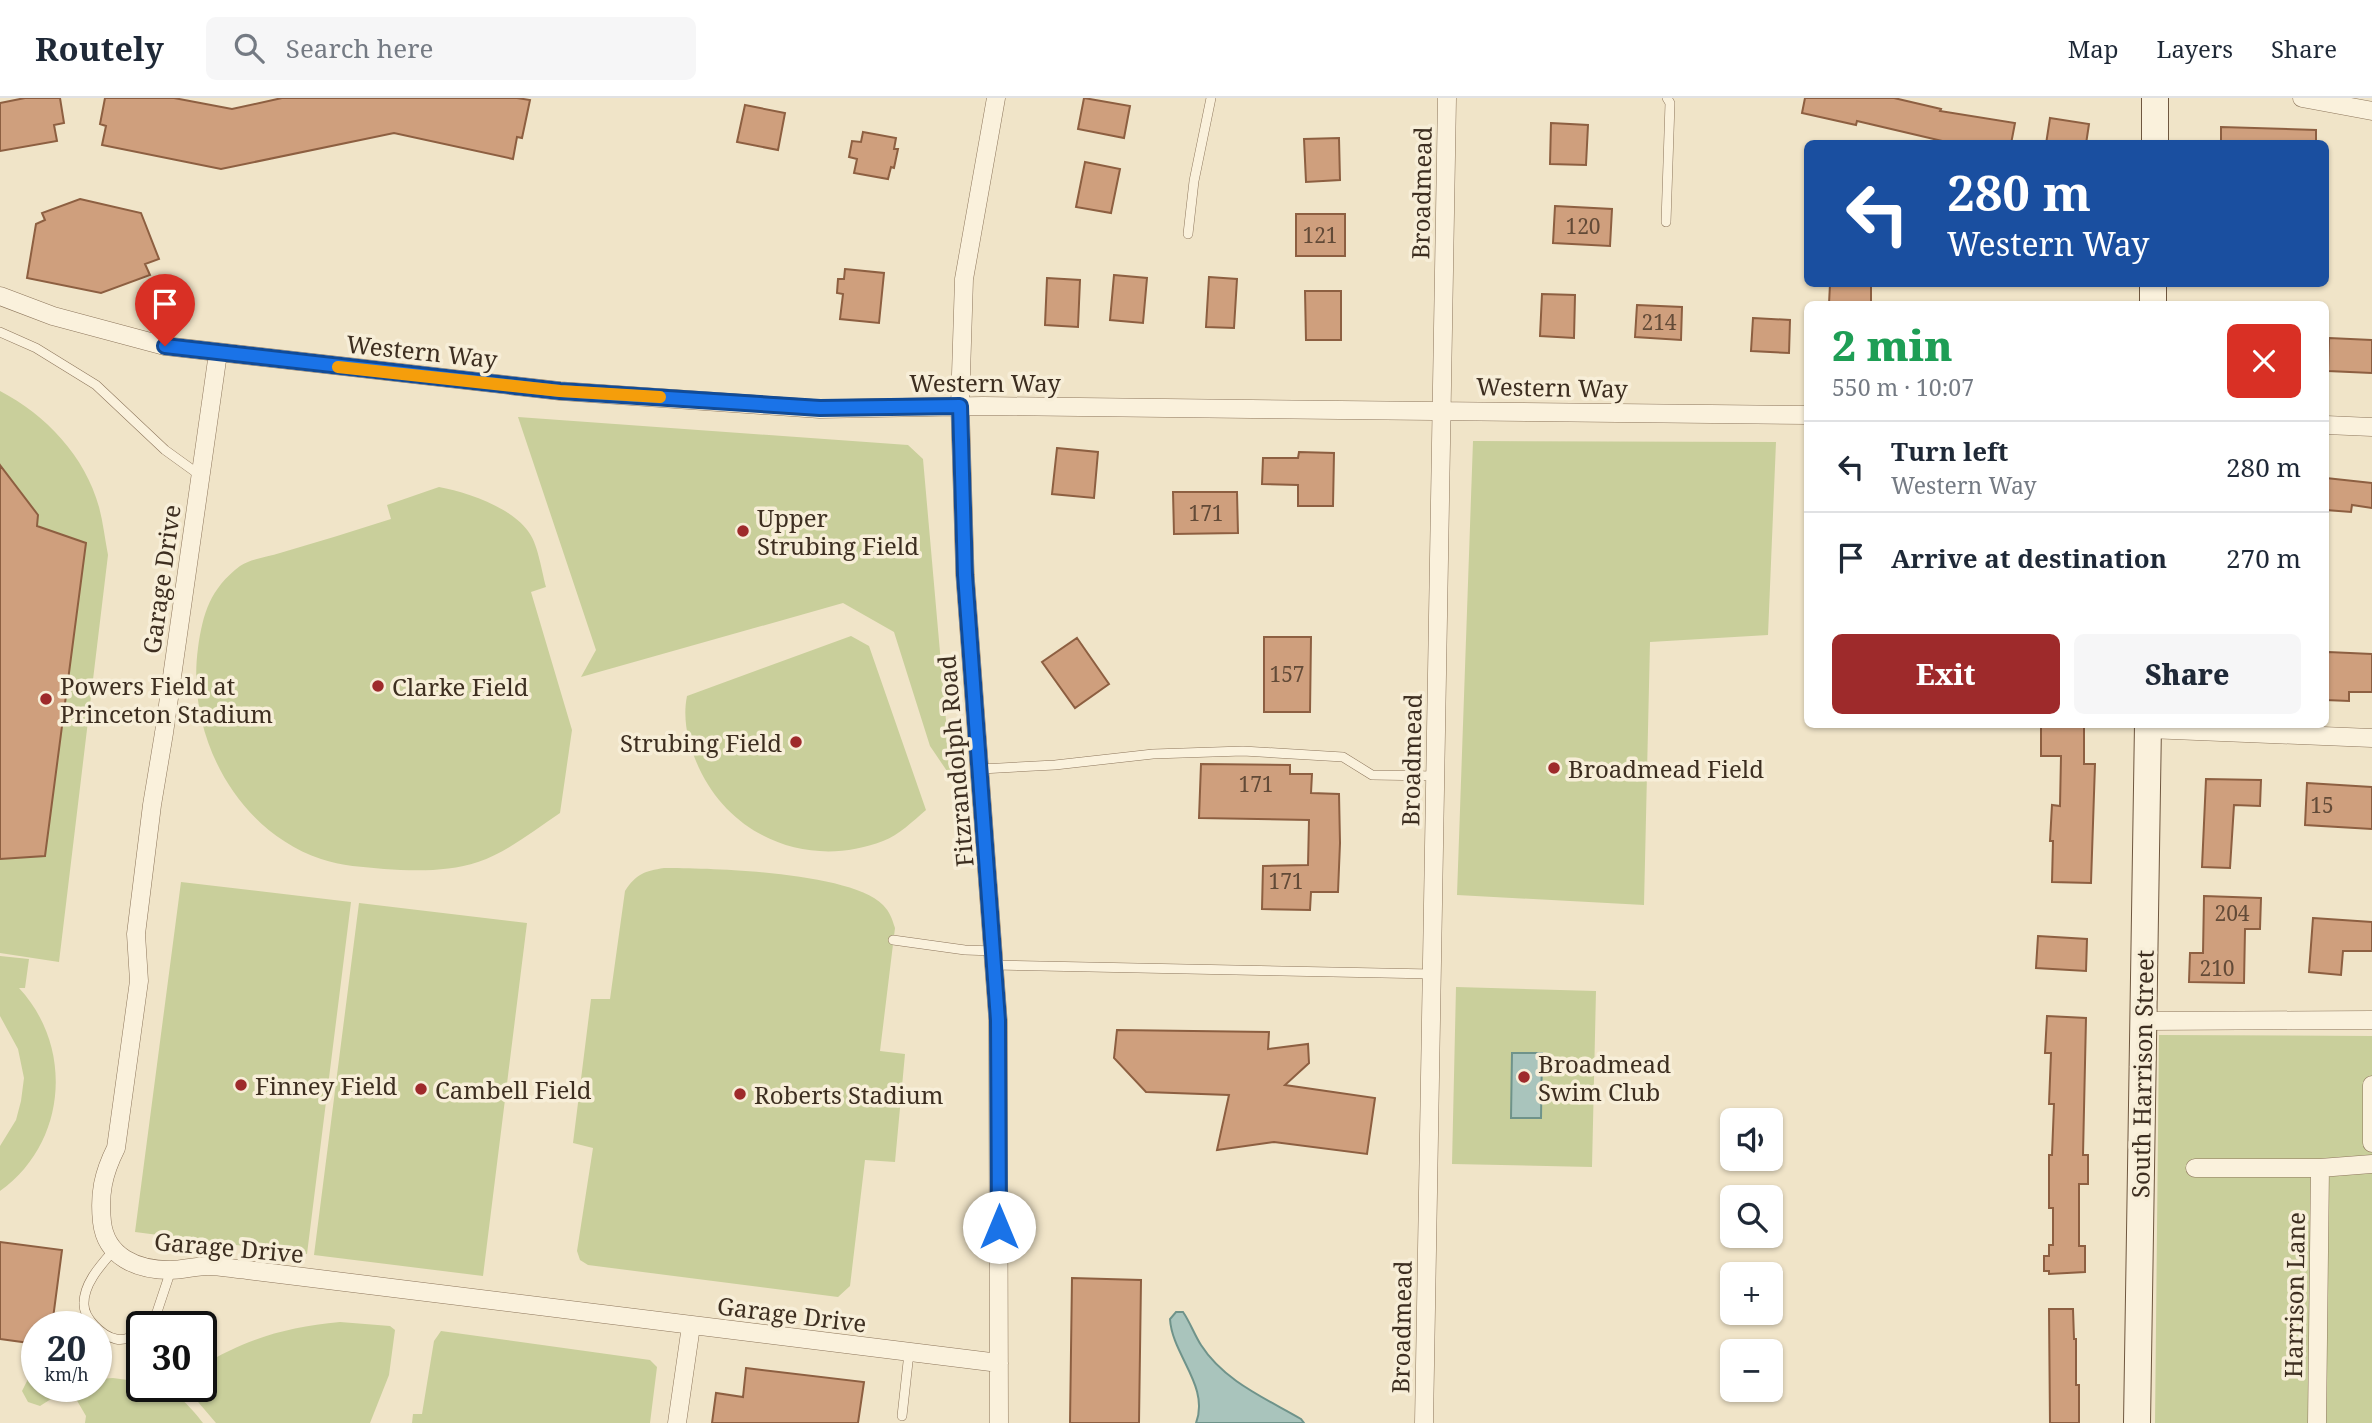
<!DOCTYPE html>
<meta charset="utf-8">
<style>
body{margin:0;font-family:"Noto Serif",serif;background:#f6f6f7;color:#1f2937;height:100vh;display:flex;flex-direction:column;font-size:26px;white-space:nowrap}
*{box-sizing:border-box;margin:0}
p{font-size:23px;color:#747a83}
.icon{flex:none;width:38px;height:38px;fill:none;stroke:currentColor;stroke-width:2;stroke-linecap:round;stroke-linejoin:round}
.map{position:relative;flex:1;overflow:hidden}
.panel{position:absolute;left:1804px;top:203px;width:525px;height:427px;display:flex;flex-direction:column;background:#fff;border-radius:10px;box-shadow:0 2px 5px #0004}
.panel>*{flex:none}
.top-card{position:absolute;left:1804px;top:42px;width:525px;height:147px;border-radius:10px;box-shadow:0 2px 5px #0004;background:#1a4fa0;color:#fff;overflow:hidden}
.controls{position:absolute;left:1720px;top:1010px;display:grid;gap:14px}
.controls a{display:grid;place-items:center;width:63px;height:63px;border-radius:10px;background:#fff;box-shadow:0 2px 5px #0004;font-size:35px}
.speed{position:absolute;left:21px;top:1213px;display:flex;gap:14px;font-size:35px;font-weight:700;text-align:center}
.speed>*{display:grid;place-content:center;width:91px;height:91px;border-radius:50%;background:#fff;box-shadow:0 2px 5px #0004;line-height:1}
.speed small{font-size:18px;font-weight:400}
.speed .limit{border:4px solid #111;border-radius:10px;background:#fff;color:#111}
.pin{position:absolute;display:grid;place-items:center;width:60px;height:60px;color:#fff;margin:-72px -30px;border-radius:50% 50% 50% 0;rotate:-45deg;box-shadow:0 0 7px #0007}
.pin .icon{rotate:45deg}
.me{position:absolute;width:77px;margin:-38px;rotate:0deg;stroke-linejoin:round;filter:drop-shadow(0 0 5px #0008)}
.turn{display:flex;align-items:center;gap:24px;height:147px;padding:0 28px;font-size:32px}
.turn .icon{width:91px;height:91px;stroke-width:2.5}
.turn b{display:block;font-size:49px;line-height:60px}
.round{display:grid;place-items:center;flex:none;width:74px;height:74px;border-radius:10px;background:#f6f6f7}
.summary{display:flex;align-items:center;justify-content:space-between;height:119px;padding:0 28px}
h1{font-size:42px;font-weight:800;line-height:52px;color:#1e9e55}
.action{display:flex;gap:14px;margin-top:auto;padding:14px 28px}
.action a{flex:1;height:80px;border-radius:10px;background:#9e2a2b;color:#fff;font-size:28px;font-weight:800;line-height:80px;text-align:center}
.action a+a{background:#f6f6f7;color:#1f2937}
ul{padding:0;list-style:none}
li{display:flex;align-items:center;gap:21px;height:91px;padding:0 28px;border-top:2px solid #e0e1e3}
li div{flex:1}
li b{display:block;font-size:26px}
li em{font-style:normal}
header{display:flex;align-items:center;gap:42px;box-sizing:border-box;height:98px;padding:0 35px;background:#fff;border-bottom:2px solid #e0e1e3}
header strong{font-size:33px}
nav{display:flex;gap:38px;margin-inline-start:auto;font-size:24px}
.search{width:490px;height:63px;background:#f6f6f7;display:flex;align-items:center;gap:18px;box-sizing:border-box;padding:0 24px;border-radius:10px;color:#747a83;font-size:26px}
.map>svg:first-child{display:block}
.green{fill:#c9cf9b}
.water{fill:#a9c4bc;stroke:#6f938a;stroke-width:2}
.building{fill:#cf9f7d;stroke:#8d5f41;stroke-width:2}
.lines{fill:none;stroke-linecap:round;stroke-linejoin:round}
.lane-casing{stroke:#8d765c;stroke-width:10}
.street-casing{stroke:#8d765c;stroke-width:19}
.secondary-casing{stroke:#6f573f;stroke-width:28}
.lane{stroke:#faf1dc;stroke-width:9}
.street{stroke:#faf1dc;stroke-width:18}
.secondary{stroke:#faf1dc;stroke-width:26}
.route-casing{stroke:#114b97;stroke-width:18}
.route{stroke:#1a73e8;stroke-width:12}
.slow{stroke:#f59e0b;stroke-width:12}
.poi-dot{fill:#9e2a2b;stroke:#f7eed8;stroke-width:2.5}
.labels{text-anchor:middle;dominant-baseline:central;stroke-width:7;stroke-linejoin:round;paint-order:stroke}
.number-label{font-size:21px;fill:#624a37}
.street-label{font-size:24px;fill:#3d2e20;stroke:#f7eed8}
.poi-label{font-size:24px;fill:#3d2e20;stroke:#f7eed8;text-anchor:start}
</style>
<header>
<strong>Routely</strong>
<div class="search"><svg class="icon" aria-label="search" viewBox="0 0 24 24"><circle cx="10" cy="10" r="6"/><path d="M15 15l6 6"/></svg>Search here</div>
<nav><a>Map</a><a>Layers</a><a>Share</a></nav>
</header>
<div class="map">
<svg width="2372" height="1325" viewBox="0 0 2372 1325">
<rect width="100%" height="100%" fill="#f0e4c8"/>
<path class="green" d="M0,293c46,24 85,65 99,116 4,15 6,32 9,48l-49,407 -59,-9z
M518,319l390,28 15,14 28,318 -21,-31 -36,-114 -51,-29 -262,74 15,-27z
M1473,343l303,1 -8,193 -118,7 -6,263 -187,-10z
M439,389c28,5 75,21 91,47 8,12 12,38 16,53l-15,5 41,138 -12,83c-26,17 -52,39 -82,49 -30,10 -63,9 -94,7 -20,-2 -43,-3 -63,-10 -85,-29 -135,-124 -123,-211 5,-35 12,-59 42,-82 10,-7 28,-9 40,-13 37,-11 74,-22 111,-34l-4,-14z
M851,538l18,10 57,164c-13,11 -27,25 -43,31 -72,28 -151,-2 -184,-73 -10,-22 -17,-47 -12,-72z
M664,770c48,0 186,4 219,37 7,7 9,14 12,23l-15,123 25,3 -10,108 -30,-2 -15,126 -12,11 -250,-32 -8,-5 -3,-9 16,-103 -20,-5 18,-144h19l15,-108c11,-17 20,-20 39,-23z
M181,784l170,20 -44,352 -172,-22z
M359,805l168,20 -44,353 -169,-21z
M0,858l29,3 -4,29h-6c55,59 48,155 -19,203v-45l16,-26 5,-19 3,-23 -6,-29 -18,-33z
M1456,889l140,4 -4,176 -140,-3z
M2159,937l213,1v387h-217z
M340,1224l50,4 5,4 -6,45 -19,48h-154l-29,-34 -1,-3h15v-20c47,-28 86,-39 139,-44z
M441,1233l209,29 7,7 -7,56h-238l1,-9h9l12,-73z
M36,1277l1,11h16l-2,13 -11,7 -12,-4 -6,-11 6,-12z
M113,1280l29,4v4c5,0 12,-1 17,0 17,4 34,24 44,37h-118l1,-7 -14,-24 9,-6h15l2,-7z"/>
<path class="water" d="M1512,955h30l-1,65h-30z
M1176,1214h7c7,10 11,22 18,33 23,36 64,53 100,74l3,4h-108c14,-37 -24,-68 -26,-104z"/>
<path class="building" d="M25,0h35l4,25 -10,2 3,16 -57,10v-48z
M105,0h69l58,11 50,-11h235l13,2 -8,38 -5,-1 -4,22 -119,-26 -173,36 -119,-24 4,-19 -6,-2z
M1084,0l46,8 -6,32 -46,-9z
M1805,0h89l47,11 -1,2 75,12 -4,21h-56l-98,-23 -1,4 -54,-12z
M745,7l40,8 -7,37 -41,-8z
M2050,20l39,6 -3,20h-40z
M1551,25l37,2 -2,40 -36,-1z
M2221,29l95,3v14h-95z
M863,34l33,6 -2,11h4l-4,19 -3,-1 -3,12 -34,-6 3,-14 -8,-2 3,-16 9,1z
M1339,40l1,42 -34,2 -2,-43z
M1085,64l35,7 -9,44 -35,-6z
M80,101l61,14 18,46 -14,5 5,11 -49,18 -74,-15 9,-54 9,-4 -3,-7z
M1555,108l57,3 -2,37 -57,-3z
M1296,116h49v42h-49z
M845,171l39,4 -5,50 -39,-4 3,-25 -6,-1 1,-14h6z
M1114,177l33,3 -4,45 -33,-3z
M1209,179l28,2 -3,49 -28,-1z
M1047,180l33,2 -2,47 -33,-2z
M1830,186h41v20h-42z
M1305,193h36v49h-35z
M1542,196l33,1 -1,43 -34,-2z
M1637,207l45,2 -1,33 -46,-3z
M1753,220l37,2 -1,33 -38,-2z
M2329,240l43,2v33l-44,-2z
M1057,350l41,4 -4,46 -42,-4z
M1299,354l35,1 -1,53h-35v-21l-36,-1 1,-26h35z
M0,367l38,50 -1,11 49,17 -41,313 -45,3z
M2326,380l46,5v25l-20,-3 -1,7 -25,-2z
M1173,394h64l1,41 -64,1z
M1264,539h47l-1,75h-46z
M1077,540l32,46 -34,24 -33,-46z
M2328,554l44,2v38h-23v9l-23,-1z
M2041,626h43v40h11l-4,119 -39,-1 1,-41h-3l2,-36 8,1 1,-50h-20z
M1201,666l89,1v9h22l-1,19 28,1 1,49 -2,49h-27l-1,18 -48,-1 1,-43 45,-1 1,-45 -110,-2z
M2206,681l55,1 -1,26 -26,-1 -4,63 -28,-1z
M2307,685l65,4v42l-67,-4z
M2204,798l57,2 -1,31h-15l-1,54 -55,-1 1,-29h13z
M2313,820l59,4v29h-29l-2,24 -32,-3z
M2038,838l49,3 -1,32 -50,-3z
M2047,918l39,2 -3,137h5v29h-9v62h6v26l-36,2v-3h-5v-15h5v-11h4v-37h-4v-53h3l2,-51h-5l2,-51h-6z
M1117,932l152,2 -1,17 40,-5 1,19 -24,22 90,13 -8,56 -93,-12 -57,8 12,-55 -83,-3 -32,-34z
M0,1144l62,8 -10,76h-15v18l-37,-5z
M1072,1180l69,2 -2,143h-69z
M2049,1211h24l1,30h2v46h3v38h-29z
M746,1270l118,14 -6,41h-146l4,-30 27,4z"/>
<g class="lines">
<defs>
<path id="lane" d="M1666,124l4,-119 -3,-5
M1188,136l6,-53 17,-83
M0,234l36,16 60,37 69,65 36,26
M981,671l74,-4 98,-11 90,-3 100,6 29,18 63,1
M893,842l72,10 29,1
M995,867l437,9
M113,1153c-12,14 -29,32 -29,52 -1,15 18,33 32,36 9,2 18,-3 26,-7
M148,1228l9,-14 14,-42
M902,1318l7,-63"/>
<path id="street" d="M996,0l-32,181 -4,127 5,169 33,445 1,403
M2302,0l70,13
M0,198l53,20 112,30 395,45 260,18 163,-3 825,9
M218,255l-54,380 -12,72 -16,129 3,47 -23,167c-13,26 -17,46 -14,74 4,35 35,48 68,48 13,0 26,-4 38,-4 13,0 26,3 39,4l752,93
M2326,327l46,2
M2148,631l224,9
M2143,923l229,-1
M2372,987v58
M2195,1070h125l52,-4
M677,1325l14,-97
M1424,1325l23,-1325
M2317,1325l3,-255"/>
<path id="secondary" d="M2155,46v-46
M2153,206v-20
M2137,1325l11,-699"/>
</defs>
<use href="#lane" class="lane-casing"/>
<use href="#street" class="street-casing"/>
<use href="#secondary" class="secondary-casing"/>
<use href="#lane" class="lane"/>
<use href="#street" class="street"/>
<use href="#secondary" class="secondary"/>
</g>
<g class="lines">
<defs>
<path id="route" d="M165,248l395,45 260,17 140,-2 5,169 33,445 1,207"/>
</defs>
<use href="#route" class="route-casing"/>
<use href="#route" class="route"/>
<path class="slow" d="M338,269l222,24 100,6"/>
</g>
<g class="poi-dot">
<circle cx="743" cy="433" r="7"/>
<circle cx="378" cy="588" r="7"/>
<circle cx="46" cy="601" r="7"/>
<circle cx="796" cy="644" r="7"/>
<circle cx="1554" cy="670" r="7"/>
<circle cx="1524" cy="979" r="7"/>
<circle cx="241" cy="987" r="7"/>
<circle cx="421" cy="991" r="7"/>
<circle cx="740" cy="996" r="7"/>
</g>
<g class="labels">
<g class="number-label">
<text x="1583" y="128">120</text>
<text x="1320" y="137">121</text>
<text x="1659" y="224">214</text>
<text x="1206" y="415">171</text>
<text x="1287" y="576">157</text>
<text x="1256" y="686">171</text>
<text x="2322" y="707">15</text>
<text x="1286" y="783">171</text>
<text x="2232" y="815">204</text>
<text x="2217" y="870">210</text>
</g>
<g class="street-label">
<text transform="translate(1421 95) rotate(-89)">Broadmead</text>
<text transform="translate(422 253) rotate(6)">Western Way</text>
<text x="985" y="284">Western Way</text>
<text transform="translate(1552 289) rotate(1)">Western Way</text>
<text transform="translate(161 481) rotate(-82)">Garage Drive</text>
<text transform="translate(1411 662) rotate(-89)">Broadmead</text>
<text transform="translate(955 663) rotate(-95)">Fitzrandolph Road</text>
<text transform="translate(2142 976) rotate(-89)">South Harrison Street</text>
<text transform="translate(229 1149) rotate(5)">Garage Drive</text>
<text transform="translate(2294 1197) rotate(-89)">Harrison Lane</text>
<text transform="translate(792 1216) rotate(7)">Garage Drive</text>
<text transform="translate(1401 1229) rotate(-89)">Broadmead</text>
</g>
<g class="poi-label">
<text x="757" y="419">Upper<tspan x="757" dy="28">Strubing Field</tspan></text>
<text x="60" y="587">Powers Field at<tspan x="60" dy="28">Princeton Stadium</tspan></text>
<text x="392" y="588">Clarke Field</text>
<text x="782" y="644" text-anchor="end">Strubing Field</text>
<text x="1568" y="670">Broadmead Field</text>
<text x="1538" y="965">Broadmead<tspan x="1538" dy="28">Swim Club</tspan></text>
<text x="255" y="987">Finney Field</text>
<text x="435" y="991">Cambell Field</text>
<text x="754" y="996">Roberts Stadium</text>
</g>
</g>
</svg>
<div class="controls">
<a><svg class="icon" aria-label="sound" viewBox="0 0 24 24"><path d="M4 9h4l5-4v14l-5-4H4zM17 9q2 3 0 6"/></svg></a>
<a><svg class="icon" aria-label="search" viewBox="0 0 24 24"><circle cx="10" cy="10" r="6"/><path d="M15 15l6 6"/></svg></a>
<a>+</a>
<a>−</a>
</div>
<div class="speed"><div>20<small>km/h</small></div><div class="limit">30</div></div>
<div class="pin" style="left:165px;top:248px;background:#d93025"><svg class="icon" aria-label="arrive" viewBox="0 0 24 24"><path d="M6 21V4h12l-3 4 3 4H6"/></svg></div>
<svg class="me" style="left:999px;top:1129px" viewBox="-20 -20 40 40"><circle r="19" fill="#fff"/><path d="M0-13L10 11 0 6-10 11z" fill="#1a73e8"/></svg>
<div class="top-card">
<div class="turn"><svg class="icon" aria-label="left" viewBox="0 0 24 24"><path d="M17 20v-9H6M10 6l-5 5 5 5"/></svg><div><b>280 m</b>Western Way</div></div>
</div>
<section class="panel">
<div class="summary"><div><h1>2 min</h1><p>550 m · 10:07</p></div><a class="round" style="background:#d93025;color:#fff"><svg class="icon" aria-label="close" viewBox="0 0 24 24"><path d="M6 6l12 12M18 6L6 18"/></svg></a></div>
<ul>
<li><svg class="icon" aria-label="left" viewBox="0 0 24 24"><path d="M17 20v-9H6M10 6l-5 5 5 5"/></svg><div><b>Turn left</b><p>Western Way</p></div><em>280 m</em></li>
<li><svg class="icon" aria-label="arrive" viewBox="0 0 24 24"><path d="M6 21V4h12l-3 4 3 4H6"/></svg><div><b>Arrive at destination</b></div><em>270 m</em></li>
</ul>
<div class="action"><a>Exit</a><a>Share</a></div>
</section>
</div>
